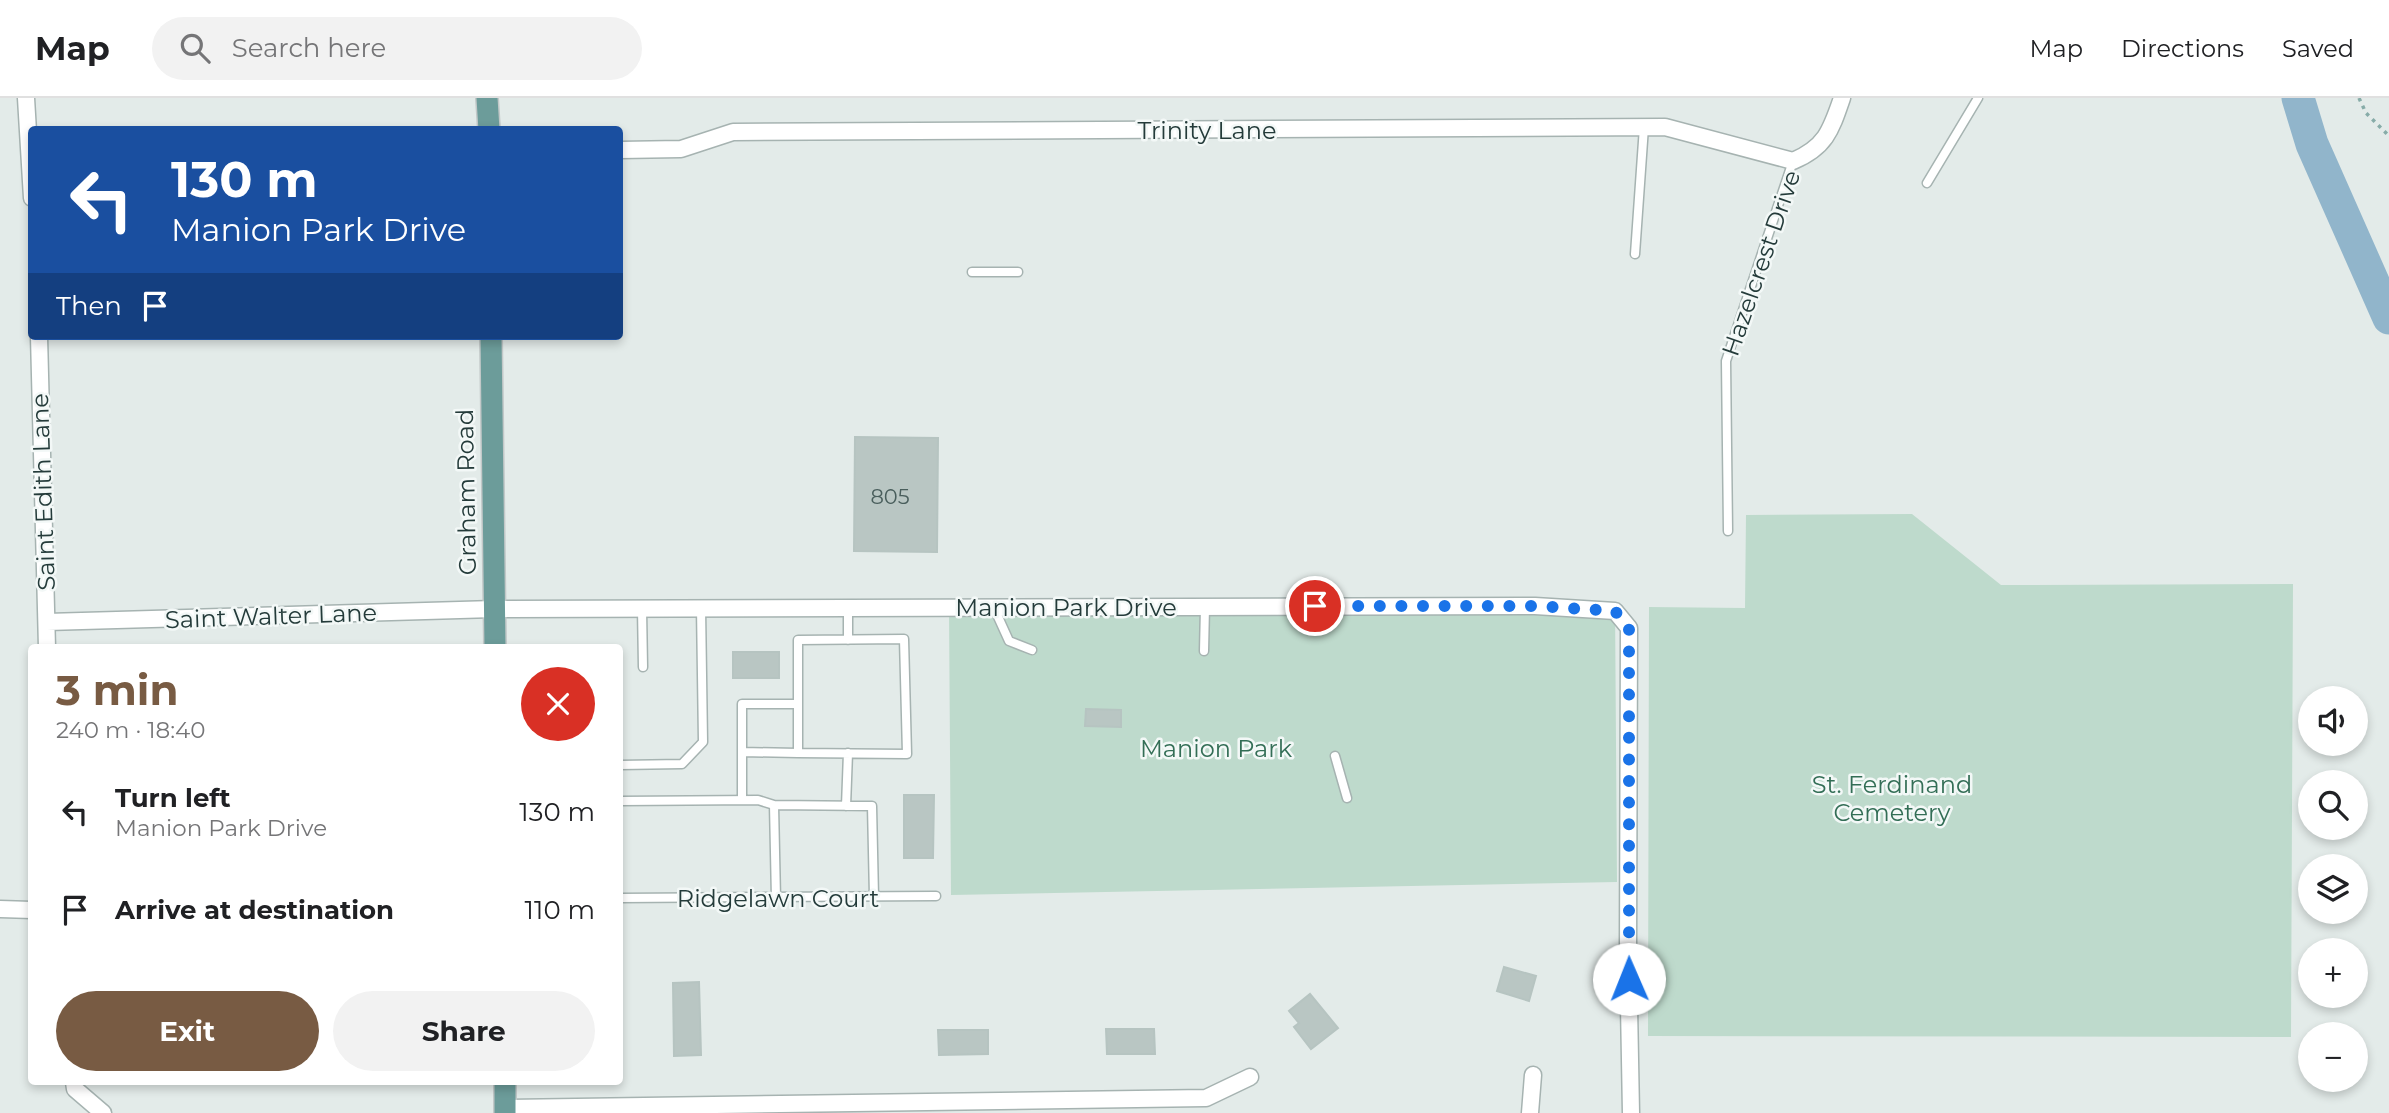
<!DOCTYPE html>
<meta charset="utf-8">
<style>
body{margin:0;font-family:Montserrat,sans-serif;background:#f2f2f2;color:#202124;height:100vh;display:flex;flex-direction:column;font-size:26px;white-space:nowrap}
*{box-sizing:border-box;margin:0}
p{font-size:23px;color:#757577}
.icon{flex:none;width:38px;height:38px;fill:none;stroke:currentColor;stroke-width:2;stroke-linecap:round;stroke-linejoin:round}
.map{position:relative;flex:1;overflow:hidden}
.side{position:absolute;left:28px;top:546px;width:595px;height:441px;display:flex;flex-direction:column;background:#fff;border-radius:7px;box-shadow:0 4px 10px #0003}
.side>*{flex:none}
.hud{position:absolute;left:28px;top:28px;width:595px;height:214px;border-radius:7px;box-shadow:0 4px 10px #0003;background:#1a4fa0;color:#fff;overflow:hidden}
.controls{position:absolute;left:2298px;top:588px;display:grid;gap:14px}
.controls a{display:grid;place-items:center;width:70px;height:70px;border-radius:50%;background:#fff;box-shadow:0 4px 10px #0003;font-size:35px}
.pin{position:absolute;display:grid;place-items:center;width:60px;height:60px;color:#fff;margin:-30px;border:4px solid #fff;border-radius:50%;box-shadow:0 2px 7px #0007}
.me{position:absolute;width:77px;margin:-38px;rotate:359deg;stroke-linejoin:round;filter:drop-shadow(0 0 5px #0008)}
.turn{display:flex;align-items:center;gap:24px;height:147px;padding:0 28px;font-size:32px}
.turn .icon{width:91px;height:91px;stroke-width:2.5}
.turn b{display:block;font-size:49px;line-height:60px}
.then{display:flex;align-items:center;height:66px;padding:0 28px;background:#0003;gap:14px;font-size:26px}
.round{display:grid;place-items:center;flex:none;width:74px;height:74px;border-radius:37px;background:#f2f2f2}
.headline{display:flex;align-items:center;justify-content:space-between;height:119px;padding:0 28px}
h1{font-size:42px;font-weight:700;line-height:52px;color:#785b43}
.primary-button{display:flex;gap:14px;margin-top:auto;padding:14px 28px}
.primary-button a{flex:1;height:80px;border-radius:42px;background:#785b43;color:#fff;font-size:28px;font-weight:700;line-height:80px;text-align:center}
.primary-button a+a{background:#f2f2f2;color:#202124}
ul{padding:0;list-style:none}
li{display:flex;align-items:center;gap:21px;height:98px;padding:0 28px}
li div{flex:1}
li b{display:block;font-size:26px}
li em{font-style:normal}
header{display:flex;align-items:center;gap:42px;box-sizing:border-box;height:98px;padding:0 35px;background:#fff;border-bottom:2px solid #e0e0e0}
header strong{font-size:33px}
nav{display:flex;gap:38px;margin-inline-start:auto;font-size:24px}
.search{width:490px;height:63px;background:#f2f2f2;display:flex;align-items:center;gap:18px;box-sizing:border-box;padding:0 24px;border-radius:38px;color:#757577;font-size:26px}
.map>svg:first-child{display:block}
.green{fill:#bedacc}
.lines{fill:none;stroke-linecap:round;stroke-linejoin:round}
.river{stroke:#91b5cb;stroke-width:33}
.building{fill:#b9c6c3;stroke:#b6c4c1;stroke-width:2}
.lane-casing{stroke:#a6b3b1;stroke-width:11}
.street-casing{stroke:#a6b3b1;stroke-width:19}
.primary-casing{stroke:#c2c8c8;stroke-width:24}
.path{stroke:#87aca8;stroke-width:3.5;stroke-dasharray:3.5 5;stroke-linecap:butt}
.lane{stroke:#fff;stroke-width:8}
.street{stroke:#fff;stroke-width:16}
.primary{stroke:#6c9c9a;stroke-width:21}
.route{stroke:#1a73e8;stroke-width:12;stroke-dasharray:0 21.6}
.labels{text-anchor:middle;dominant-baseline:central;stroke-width:5;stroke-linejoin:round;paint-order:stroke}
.number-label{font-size:21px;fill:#495e5c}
.street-label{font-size:24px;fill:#243b3a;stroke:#f3f8f7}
.park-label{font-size:24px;fill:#336e56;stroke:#f3f8f7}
</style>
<header>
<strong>Map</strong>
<div class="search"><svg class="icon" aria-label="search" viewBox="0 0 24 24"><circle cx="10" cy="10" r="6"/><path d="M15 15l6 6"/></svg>Search here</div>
<nav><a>Map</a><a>Directions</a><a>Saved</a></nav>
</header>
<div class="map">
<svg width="2389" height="1015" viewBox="0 0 2389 1015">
<rect width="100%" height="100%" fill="#e3ebe9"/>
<path class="green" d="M1912,416l89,71 292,-1 -2,453 -643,-1 1,-429 96,1 1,-93z
M1615,506l2,278 -666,13 -2,-287z"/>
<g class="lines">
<path class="river" d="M2298,0l14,46 77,174"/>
</g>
<path class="building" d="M855,339l83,1 -1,114 -83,-1z
M733,554h46v26h-46z
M1086,611l35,1v17l-36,-1z
M904,697h30l-1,63h-29z
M1504,869l32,9 -7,25 -32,-10z
M699,884l2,73 -27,1 -1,-73z
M1310,896l28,34 -27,21 -17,-22 5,-4 -10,-12z
M1106,931h48l1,25h-48z
M938,932h50v24l-49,1z"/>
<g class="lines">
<defs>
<path id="lane" d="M1927,85l51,-85
M1635,156l9,-127
M972,174h46
M1728,433l-2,-170 67,-200
M994,510l15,33 23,9
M642,511l1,58
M848,542v-32
M1204,553l1,-44
M742,654l56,1v-113l106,-1 3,115 -109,-1
M1335,658l12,42
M620,667l62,-1 21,-22 -2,-134
M742,702v-96h56
M620,703l138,-1 16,5
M846,708l2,-53
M620,800l316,-2
M776,801l-2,-94 98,1 2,91"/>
<path id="street" d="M26,0l6,100
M620,52l61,-1 52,-17 932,-5 128,34c33,-14 38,-31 49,-63
M39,238l8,312
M47,524l447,-13 1041,-3 80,5 14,17 -1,324 3,161
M0,811l32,1
M74,984l1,7 28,24
M505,1010l701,-10 44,-21
M1530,1015l3,-38"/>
<path id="primary" d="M487,0l2,32
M491,238l4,312
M505,984v31"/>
</defs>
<use href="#lane" class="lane-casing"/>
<use href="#street" class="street-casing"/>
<use href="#primary" class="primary-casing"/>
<path class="path" d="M2359,0l7,15 23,23"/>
<use href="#lane" class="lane"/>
<use href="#street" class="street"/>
<use href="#primary" class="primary"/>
</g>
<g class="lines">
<path class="route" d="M1315,508h220l80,5 14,17v351"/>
</g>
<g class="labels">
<g class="number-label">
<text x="890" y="398">805</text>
</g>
<g class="street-label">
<text x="1207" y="32">Trinity Lane</text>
<text transform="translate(1761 165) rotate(-71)">Hazelcrest Drive</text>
<text transform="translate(43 394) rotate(-92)">Saint Edith Lane</text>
<text transform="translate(466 394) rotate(-91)">Graham Road</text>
<text x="1066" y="509">Manion Park Drive</text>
<text transform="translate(271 518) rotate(-2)">Saint Walter Lane</text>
<text x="778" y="800">Ridgelawn Court</text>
</g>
<g class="park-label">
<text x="1216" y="650">Manion Park</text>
<text x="1892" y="686">St. Ferdinand<tspan x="1892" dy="28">Cemetery</tspan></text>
</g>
</g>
</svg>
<div class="controls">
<a><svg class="icon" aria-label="sound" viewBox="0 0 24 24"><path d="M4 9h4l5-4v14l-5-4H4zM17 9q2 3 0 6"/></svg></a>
<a><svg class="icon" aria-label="search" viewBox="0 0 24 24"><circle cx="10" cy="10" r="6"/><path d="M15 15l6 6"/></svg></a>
<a><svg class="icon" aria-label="layers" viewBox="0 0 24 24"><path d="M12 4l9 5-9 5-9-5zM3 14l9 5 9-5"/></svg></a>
<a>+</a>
<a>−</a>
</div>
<div class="pin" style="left:1315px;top:508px;background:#d93025"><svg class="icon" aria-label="arrive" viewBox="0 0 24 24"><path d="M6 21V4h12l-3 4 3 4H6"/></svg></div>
<svg class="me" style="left:1629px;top:881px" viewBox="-20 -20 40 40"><circle r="19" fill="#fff"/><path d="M0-13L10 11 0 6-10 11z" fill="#1a73e8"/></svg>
<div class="hud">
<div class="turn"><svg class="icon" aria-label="left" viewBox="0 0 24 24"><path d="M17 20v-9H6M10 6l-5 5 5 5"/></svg><div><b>130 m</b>Manion Park Drive</div></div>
<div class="then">Then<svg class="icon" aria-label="arrive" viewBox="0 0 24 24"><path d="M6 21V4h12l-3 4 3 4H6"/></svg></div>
</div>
<section class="side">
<div class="headline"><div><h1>3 min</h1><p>240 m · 18:40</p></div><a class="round" style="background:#d93025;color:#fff"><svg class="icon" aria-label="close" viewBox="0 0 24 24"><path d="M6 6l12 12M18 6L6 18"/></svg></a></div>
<ul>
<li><svg class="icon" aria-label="left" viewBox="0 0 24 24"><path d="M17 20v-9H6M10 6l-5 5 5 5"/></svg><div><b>Turn left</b><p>Manion Park Drive</p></div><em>130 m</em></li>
<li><svg class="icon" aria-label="arrive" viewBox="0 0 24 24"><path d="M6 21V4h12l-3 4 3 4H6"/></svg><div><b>Arrive at destination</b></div><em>110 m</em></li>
</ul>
<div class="primary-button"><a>Exit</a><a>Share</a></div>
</section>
</div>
